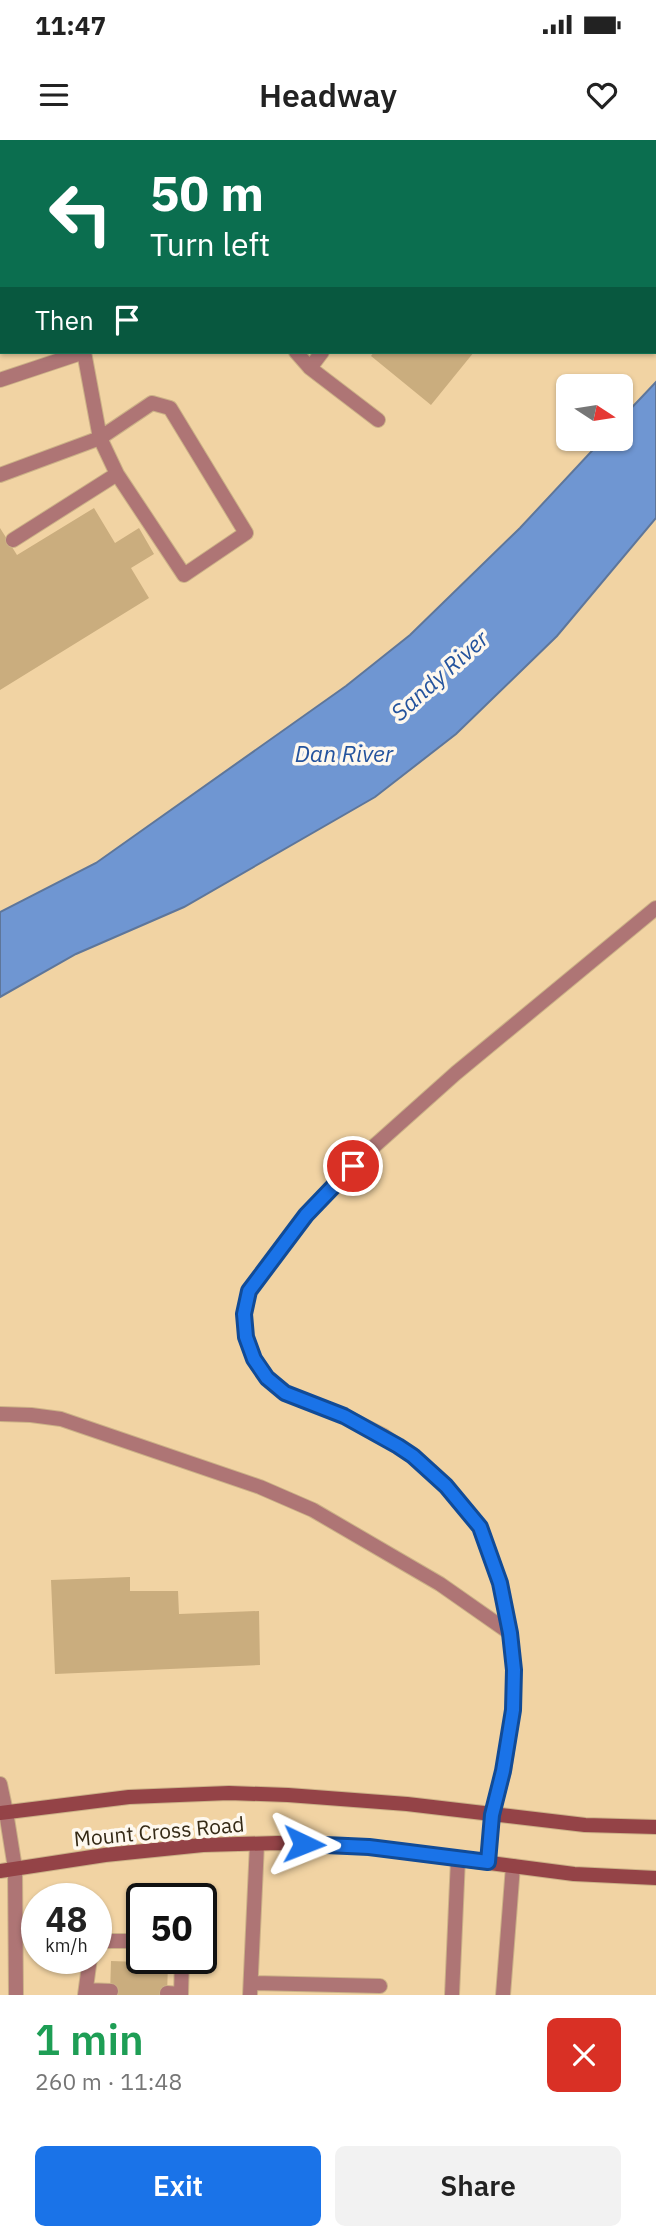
<!DOCTYPE html>
<meta charset="utf-8">
<style>
body{margin:0;font-family:"IBM Plex Sans",sans-serif;background:#f2f2f2;color:#222;height:100vh;display:flex;flex-direction:column;font-size:26px;white-space:nowrap}
*{box-sizing:border-box;margin:0}
p{font-size:23px;color:#767676}
.icon{flex:none;width:38px;height:38px;fill:none;stroke:currentColor;stroke-width:2;stroke-linecap:round;stroke-linejoin:round}
.map{position:relative;height:1855px;overflow:hidden}
.details{display:flex;flex-direction:column;background:#fff;flex:1}
.details>*{flex:none}
.hud{position:absolute;left:0px;top:0px;width:656px;height:214px;box-shadow:0 2px 5px #0004;background:#0b6e4f;color:#fff;overflow:hidden}
.needle{width:46px;rotate:102deg}
.fabs{position:absolute;left:556px;top:234px;display:grid;gap:14px}
.fabs a{display:grid;place-items:center;width:77px;height:77px;border-radius:10px;background:#fff;box-shadow:0 2px 5px #0004;font-size:35px}
.speed{position:absolute;left:21px;top:1743px;display:flex;gap:14px;font-size:35px;font-weight:700;text-align:center}
.speed>*{display:grid;place-content:center;width:91px;height:91px;border-radius:50%;background:#fff;box-shadow:0 2px 5px #0004;line-height:1}
.speed small{font-size:18px;font-weight:400}
.speed .limit{border:4px solid #111;border-radius:10px;background:#fff;color:#111}
.pin{position:absolute;display:grid;place-items:center;width:60px;height:60px;color:#fff;margin:-30px;border:4px solid #fff;border-radius:50%;box-shadow:0 2px 7px #0007}
.me{position:absolute;width:77px;margin:-38px;rotate:92deg;stroke-linejoin:round;filter:drop-shadow(0 0 5px #0008)}
.turn{display:flex;align-items:center;gap:24px;height:147px;padding:0 35px;font-size:32px}
.turn .icon{width:91px;height:91px;stroke-width:2.5}
.turn b{display:block;font-size:49px;line-height:60px}
.then{display:flex;align-items:center;height:66px;padding:0 35px;background:#0003;gap:14px;font-size:26px}
.round{display:grid;place-items:center;flex:none;width:74px;height:74px;border-radius:10px;background:#f2f2f2}
.head{display:flex;align-items:center;justify-content:space-between;height:119px;padding:0 35px}
h1{font-size:42px;font-weight:600;line-height:52px;color:#1e9e55}
.button{display:flex;gap:14px;margin-top:auto;padding:14px 35px}
.button a{flex:1;height:80px;border-radius:10px;background:#1a73e8;color:#fff;font-size:28px;font-weight:600;line-height:80px;text-align:center}
.button a+a{background:#f2f2f2;color:#222}
.status{display:flex;justify-content:space-between;align-items:center;height:49px;padding:0 35px;background:#fff;direction:ltr}
.status svg{height:19px;fill:currentColor}
header{display:flex;justify-content:space-between;align-items:center;height:91px;padding:0 35px;background:#fff;font-size:32px;font-weight:600}
.map>svg:first-child{display:block}
.water{fill:#6f96d2;stroke:#5e769a;stroke-width:2}
.building{fill:#caad7e}
.lines{fill:none;stroke-linecap:round;stroke-linejoin:round}
.service-casing{stroke:#cbb187;stroke-width:16}
.minor-casing{stroke:#cbb187;stroke-width:16}
.secondary-casing{stroke:#cbb187;stroke-width:16}
.service{stroke:#ae7575;stroke-width:14}
.minor{stroke:#ae7575;stroke-width:14}
.secondary{stroke:#944347;stroke-width:14}
.route-casing{stroke:#114b97;stroke-width:18}
.route{stroke:#1a73e8;stroke-width:12}
.labels{text-anchor:middle;dominant-baseline:central;stroke-width:7;stroke-linejoin:round;paint-order:stroke}
.street-label{font-size:21px;fill:#352a16;stroke:#fef8ee}
.water-label{font-size:23px;font-style:italic;fill:#24539d;stroke:#fef8ee}
</style>
<div class="status"><b>11:47</b><svg viewBox="0 0 49 12"><path d="M0 12V9h3v3zM5 12V6h3v6zM10 12V3h3v9zM15 12V0h3v12zM26 1h20v11H26zM47 4h2v5h-2z"/></svg></div>
<header><svg class="icon" aria-label="menu" viewBox="0 0 24 24"><path d="M4 6h16M4 12h16M4 18h16"/></svg>Headway<svg class="icon" aria-label="heart" viewBox="0 0 24 24"><path d="M12 20l-8-8c-3-5 5-10 8-4 3-6 11-1 8 4z"/></svg></header>
<div class="map">
<svg width="656" height="1855" viewBox="0 0 656 1855">
<rect width="100%" height="100%" fill="#f1d3a3"/>
<path class="water" d="M656,242v136l-99,118 -101,98 -81,63 -191,110 -108,47 -76,43v-85l96,-49 250,-177 64,-51 110,-107 83,-89h18v-20z"/>
<path class="building" d="M374,212h100l-43,53 -60,-49z
M94,368l21,35 24,-15 15,26 -23,14 18,30 -149,92v-162l17,27z
M130,1437v14h48l1,23 80,-3 1,54 -205,9 -4,-94z
M111,1821l57,2 -1,32h-57z"/>
<g class="lines">
<defs>
<path id="service" d="M417,0l3,2
M577,0l2,2
M288,2l2,-2
M0,126l2,3
M296,212l14,16 12,-16
M310,228l68,52
M0,335l100,-37 52,-35 18,5 76,125 -62,42 -67,-101 -17,-36 -16,-86
M13,400l104,-66
M0,1274l31,1 30,4 199,68 53,23 127,74 70,49 4,37 -1,40 -9,61 -12,44 -4,47
M510,1493l-10,-50 -20,-56 -34,-41 -33,-30 -29,-20 -40,-20 -59,-23 -18,-15 -13,-19 -8,-22 -2,-23 5,-23 57,-76 47,-50 103,-92 200,-165
M0,1644l6,28
M96,1801h46
M251,1843l129,3
M86,1850l25,1
M167,1853l14,1
M85,1855l5,-37
M181,1855l1,-37
M250,1855l7,-151
M452,1855l6,-136
M503,1855l10,-129"/>
<path id="minor" d="M391,2l2,-2
M0,240l84,-28
M6,1672l9,56 1,127"/>
<path id="secondary" d="M0,1673l129,-16 100,-4 59,2 119,9 178,21 71,2
M0,1731l105,-16 98,-10 75,-2 90,4 206,27 82,4"/>
</defs>
<use href="#service" class="service-casing"/>
<use href="#minor" class="minor-casing"/>
<use href="#secondary" class="secondary-casing"/>
<use href="#service" class="service"/>
<use href="#minor" class="minor"/>
<use href="#secondary" class="secondary"/>
</g>
<g class="lines">
<defs>
<path id="route" d="M304,1704l65,3 119,15 4,-47 11,-44 10,-61 1,-40 -4,-37 -10,-50 -20,-56 -34,-41 -33,-30 -15,-10 -54,-30 -59,-23 -18,-15 -13,-19 -8,-22 -2,-23 5,-23 57,-76 47,-49"/>
</defs>
<use href="#route" class="route-casing"/>
<use href="#route" class="route"/>
</g>
<g class="labels">
<g class="street-label">
<text transform="translate(159 1691) rotate(-5)">Mount Cross Road</text>
</g>
<g class="water-label">
<text transform="translate(439 535) rotate(-42)">Sandy River</text>
<text x="344" y="613">Dan River</text>
</g>
</g>
</svg>
<div class="fabs">
<a><svg class="needle" viewBox="-14 -14 28 28"><path d="M0-13l5 13h-10z" fill="#e53935"/><path d="M0 13l5-13h-10z" fill="#767676"/></svg></a>
</div>
<div class="speed"><div>48<small>km/h</small></div><div class="limit">50</div></div>
<div class="pin" style="left:353px;top:1026px;background:#d93025"><svg class="icon" aria-label="arrive" viewBox="0 0 24 24"><path d="M6 21V4h12l-3 4 3 4H6"/></svg></div>
<svg class="me" style="left:304px;top:1704px" viewBox="-20 -20 40 40"><path d="M0-17L14 15 0 8-14 15z" fill="#1a73e8" stroke="#fff" stroke-width="4"/></svg>
<div class="hud">
<div class="turn"><svg class="icon" aria-label="left" viewBox="0 0 24 24"><path d="M17 20v-9H6M10 6l-5 5 5 5"/></svg><div><b>50 m</b>Turn left</div></div>
<div class="then">Then<svg class="icon" aria-label="arrive" viewBox="0 0 24 24"><path d="M6 21V4h12l-3 4 3 4H6"/></svg></div>
</div>
</div>
<section class="details">
<div class="head"><div><h1>1 min</h1><p>260 m · 11:48</p></div><a class="round" style="background:#d93025;color:#fff"><svg class="icon" aria-label="close" viewBox="0 0 24 24"><path d="M6 6l12 12M18 6L6 18"/></svg></a></div>
<div class="button"><a>Exit</a><a>Share</a></div>
</section>
